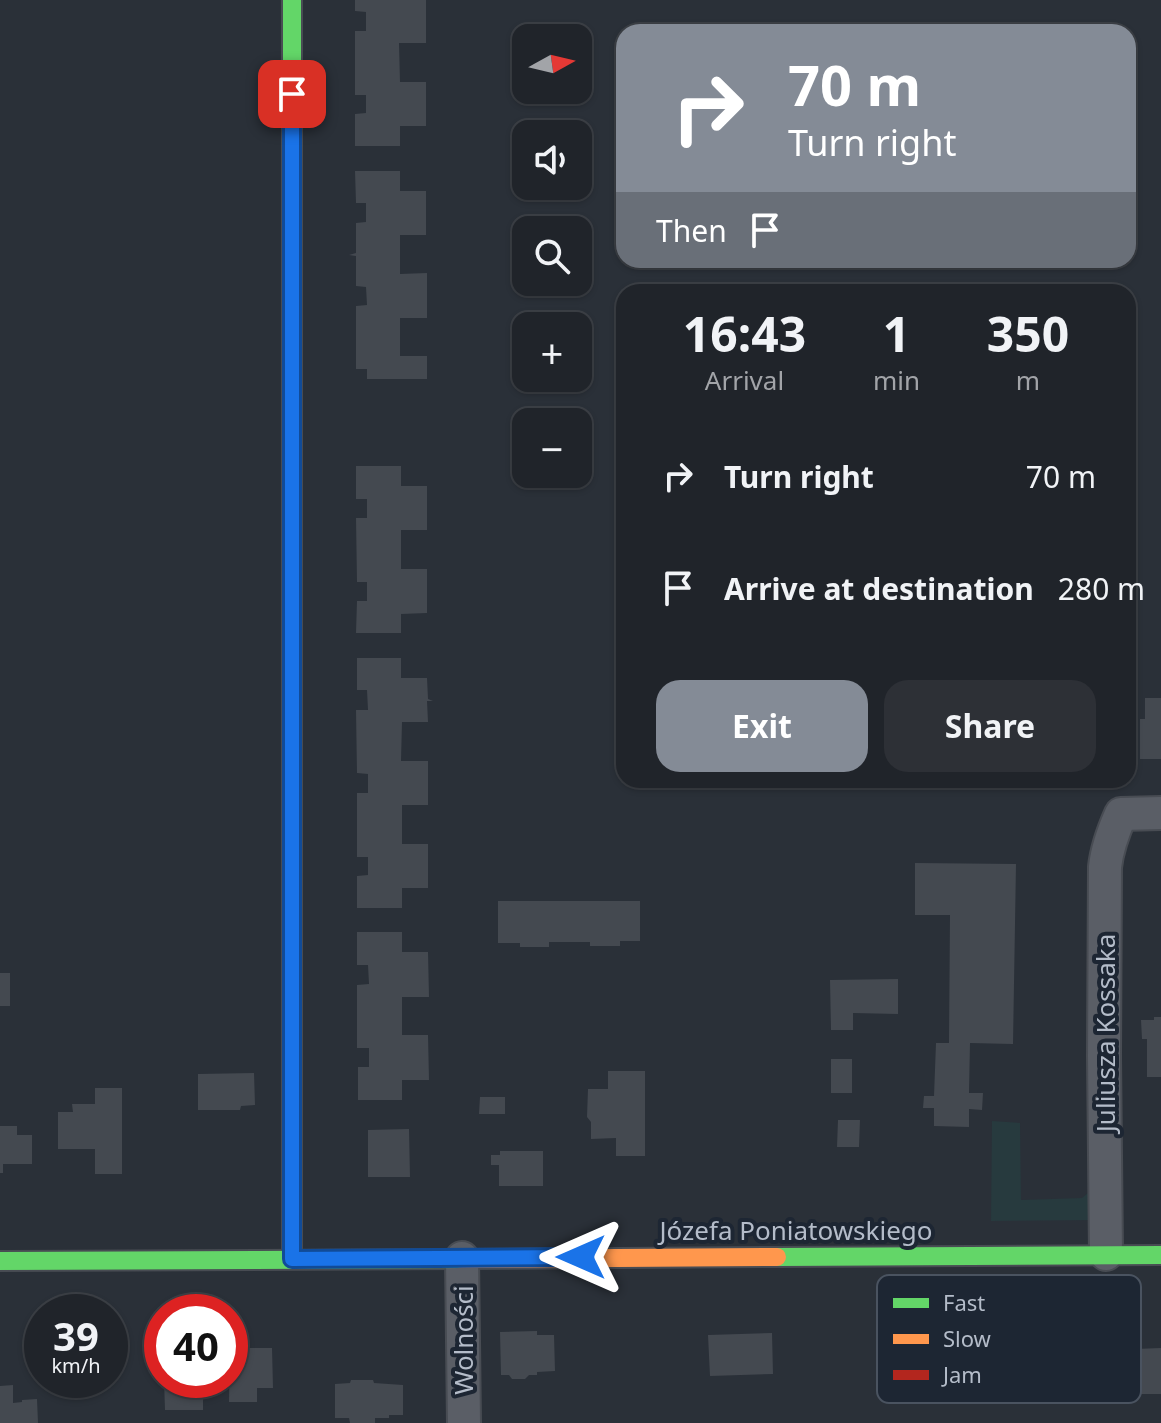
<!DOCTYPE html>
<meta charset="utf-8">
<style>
body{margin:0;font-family:"Noto Sans",sans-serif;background:#2d3036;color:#f1f3f6;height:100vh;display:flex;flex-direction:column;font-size:30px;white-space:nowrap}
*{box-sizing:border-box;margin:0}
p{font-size:26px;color:#a2a4a8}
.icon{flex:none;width:44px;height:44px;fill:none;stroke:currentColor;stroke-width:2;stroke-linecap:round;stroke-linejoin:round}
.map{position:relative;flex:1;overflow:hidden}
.details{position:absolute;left:616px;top:284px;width:520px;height:504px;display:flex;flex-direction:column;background:#20242a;border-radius:24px;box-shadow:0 2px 6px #0004,0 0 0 2px #3d4147}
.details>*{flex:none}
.top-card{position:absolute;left:616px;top:24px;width:520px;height:244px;border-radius:24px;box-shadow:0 2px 6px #0004,0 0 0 2px #3d4147;background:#848b96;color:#fff;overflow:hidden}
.needle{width:52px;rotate:82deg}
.controls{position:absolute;left:512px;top:24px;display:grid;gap:16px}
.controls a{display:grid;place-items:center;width:80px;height:80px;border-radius:16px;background:#20242a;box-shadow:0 2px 6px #0004,0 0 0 2px #3d4147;font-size:40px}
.speed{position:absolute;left:24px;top:1294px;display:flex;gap:16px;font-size:40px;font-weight:700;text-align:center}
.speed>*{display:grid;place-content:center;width:104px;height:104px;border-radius:50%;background:#20242a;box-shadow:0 2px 6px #0004,0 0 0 2px #3d4147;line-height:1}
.speed small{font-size:20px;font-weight:400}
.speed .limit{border:12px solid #d22;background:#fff;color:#111}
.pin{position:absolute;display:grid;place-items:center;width:68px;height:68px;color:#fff;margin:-34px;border-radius:16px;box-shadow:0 4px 12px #0006}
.me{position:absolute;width:88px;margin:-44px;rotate:270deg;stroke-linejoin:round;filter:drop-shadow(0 0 6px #0008)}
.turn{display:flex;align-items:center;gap:28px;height:168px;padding:0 40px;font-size:36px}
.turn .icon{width:104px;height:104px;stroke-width:2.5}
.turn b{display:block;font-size:56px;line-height:68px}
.then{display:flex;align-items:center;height:76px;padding:0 40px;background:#0003;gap:16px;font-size:30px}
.eta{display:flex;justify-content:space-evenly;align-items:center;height:136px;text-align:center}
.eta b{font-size:48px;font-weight:700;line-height:56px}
.cta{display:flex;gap:16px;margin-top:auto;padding:16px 40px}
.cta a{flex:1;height:92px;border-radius:24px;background:#848b96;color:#fff;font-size:32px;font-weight:700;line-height:92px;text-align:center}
.cta a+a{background:#2d3036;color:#f1f3f6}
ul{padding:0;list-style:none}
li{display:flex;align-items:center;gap:24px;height:112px;padding:0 40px}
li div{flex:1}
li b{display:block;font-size:30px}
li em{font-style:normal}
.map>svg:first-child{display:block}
.green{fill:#273a3e}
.building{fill:#444950}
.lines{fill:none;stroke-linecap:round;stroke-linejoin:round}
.street-casing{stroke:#484c53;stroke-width:36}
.fast-casing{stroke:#484c53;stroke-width:22}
.slow-casing{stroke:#484c53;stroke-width:22}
.jam-casing{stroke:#484c53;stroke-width:22}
.street{stroke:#5a5e66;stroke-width:32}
.fast{stroke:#63d668;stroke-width:18}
.slow{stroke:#ff974d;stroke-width:18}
.jam{stroke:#b3261e;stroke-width:18}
.route-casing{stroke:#114b97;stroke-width:20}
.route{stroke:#1a73e8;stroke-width:14}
.labels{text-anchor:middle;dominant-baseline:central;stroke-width:8;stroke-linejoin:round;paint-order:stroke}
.street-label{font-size:26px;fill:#b4bcc9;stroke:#1d2633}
.key{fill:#1d2633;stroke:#4a5360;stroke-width:2}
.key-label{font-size:22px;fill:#b4bcc9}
</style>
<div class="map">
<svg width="1161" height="1423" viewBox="0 0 1161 1423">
<rect width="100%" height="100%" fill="#2a3038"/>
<path class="green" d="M992,1121l28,2 1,77 61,-2 7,-6 8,-14 1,42 -107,1z"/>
<path class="building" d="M355,0h71v43h-27l1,39h26v44h-26v20h-45v-32l11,-1v-18h-11v-64h11v-19l-11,-1z
M355,171h45v20h26v44h-26v39l27,-1v45h-27v38h27v23h-60v-10h-11v-63l11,-1 -1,-18 -10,-1v-30l-7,-1 7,-2v-30l10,-1v-19h-10z
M356,466h45v20h26v44h-26v39h26v44l-26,1v19h-45l1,-32h10v-19h-10l-1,-64h11v-19h-11z
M357,658h44v20h26l1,21 5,2h-6l1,21h-26l-1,39h27v44h-26v39h26v44h-26v20h-45v-32l11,-1v-18h-11v-64h11v-19l-11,-1 -1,-63h12l-1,-20h-10z
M1145,698h16v61h-21v-40h5z
M915,863l101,1 -3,180 -43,-1 -1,50h14l-1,17 -13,-1v18l-35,-1v-18h-11l1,-12h10l2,-53h13l1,-128h-35z
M498,901h142v40h-20v5h-30v-4h-41v5h-29v-4h-22z
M357,932h45v20h26l1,45h-27v38h26l1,45h-27v20h-44v-33h11v-19h-12v-63l12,-1 -1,-19h-11z
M0,973h10v33h-10z
M898,979v35l-45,-1v17h-22l-1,-50z
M1154,1017h7v60h-14v-38h-5l-1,-19h13z
M831,1059h21v34h-21z
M608,1071h37v85h-29v-18l-25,1v-17l-4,-5 1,-28h20z
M254,1073l1,32 -14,1 -1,4h-42v-36z
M95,1088h27v86h-27v-25h-37v-37h15l-1,-8h23z
M480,1097h25v17h-26z
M838,1120h22l-1,27h-22z
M0,1126h17v9h15v29h-29v9h-3z
M409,1129l1,48h-42v-47z
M500,1151h43v35h-44v-21h-8v-10h9z
M537,1331v4h17l1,36 -18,1v3h-8l-4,4h-13l-3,-4h-8l-1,-43z
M772,1333l1,41 -63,2 -2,-41z
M230,1341h16v7h26l1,40h-16v14h-28z
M1161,1348v46h-26v-45z
M164,1380h23v5h16v25h-38z
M351,1380h22l1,3 29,2v30h-14v3h-14v5h-25l-1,-5h-14v-34l15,-1z
M13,1385v18l9,-1v-2l15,-1 1,24h-38v-37z"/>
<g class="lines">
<defs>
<path id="street" d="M1106,1254l-2,-198 1,-189c2,-19 8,-35 16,-53l40,-1
M462,1258l2,165"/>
<path id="fast" d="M292,0v571
M292,873v386
M777,1257l384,-2
M0,1261l462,-2"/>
<path id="slow" d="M462,1259l315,-2"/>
<path id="jam" d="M292,571v302"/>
</defs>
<use href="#street" class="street-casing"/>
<use href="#fast" class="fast-casing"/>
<use href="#slow" class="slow-casing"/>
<use href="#jam" class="jam-casing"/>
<use href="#street" class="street"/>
<use href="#fast" class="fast"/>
<use href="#slow" class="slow"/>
<use href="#jam" class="jam"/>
</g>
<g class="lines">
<defs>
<path id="route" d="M292,94v1165l289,-2"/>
</defs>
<use href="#route" class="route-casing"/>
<use href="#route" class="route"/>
</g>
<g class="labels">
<g class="street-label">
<text transform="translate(1105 1033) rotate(-90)">Juliusza Kossaka</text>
<text x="796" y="1230">Józefa Poniatowskiego</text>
<text transform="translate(463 1340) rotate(-90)">Wolności</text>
</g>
</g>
<rect x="877" y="1275" width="264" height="128" rx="12" class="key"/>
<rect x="893" y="1298" width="36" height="10" fill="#63d668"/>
<rect x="893" y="1334" width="36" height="10" fill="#ff974d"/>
<rect x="893" y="1370" width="36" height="10" fill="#b3261e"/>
<g class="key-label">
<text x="943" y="1311">Fast</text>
<text x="943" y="1347">Slow</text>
<text x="943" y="1383">Jam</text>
</g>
</svg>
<div class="controls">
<a><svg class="needle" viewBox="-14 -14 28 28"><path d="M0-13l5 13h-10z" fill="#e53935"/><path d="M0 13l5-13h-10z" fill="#a2a4a8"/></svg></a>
<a><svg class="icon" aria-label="sound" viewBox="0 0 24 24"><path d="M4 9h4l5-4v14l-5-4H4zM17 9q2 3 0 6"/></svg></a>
<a><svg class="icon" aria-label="search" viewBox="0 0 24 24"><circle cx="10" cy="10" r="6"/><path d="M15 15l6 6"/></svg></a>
<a>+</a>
<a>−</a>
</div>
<div class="speed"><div>39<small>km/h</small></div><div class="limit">40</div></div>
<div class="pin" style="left:292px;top:94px;background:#d93025"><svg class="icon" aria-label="arrive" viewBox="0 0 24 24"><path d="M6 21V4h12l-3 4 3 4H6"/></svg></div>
<svg class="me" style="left:581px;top:1257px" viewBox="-20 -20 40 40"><path d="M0-17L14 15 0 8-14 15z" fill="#1a73e8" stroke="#fff" stroke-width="4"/></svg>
<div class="top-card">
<div class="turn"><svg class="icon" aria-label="right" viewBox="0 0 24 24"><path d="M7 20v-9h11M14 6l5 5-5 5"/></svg><div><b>70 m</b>Turn right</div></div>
<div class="then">Then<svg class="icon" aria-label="arrive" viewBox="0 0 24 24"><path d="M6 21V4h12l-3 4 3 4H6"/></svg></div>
</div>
<section class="details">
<div class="eta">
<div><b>16:43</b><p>Arrival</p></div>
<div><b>1</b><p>min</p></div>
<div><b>350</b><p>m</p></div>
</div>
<ul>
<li><svg class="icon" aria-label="right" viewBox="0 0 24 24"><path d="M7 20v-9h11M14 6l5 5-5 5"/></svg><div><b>Turn right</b></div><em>70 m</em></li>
<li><svg class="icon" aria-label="arrive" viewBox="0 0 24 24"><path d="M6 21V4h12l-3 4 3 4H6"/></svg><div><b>Arrive at destination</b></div><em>280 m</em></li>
</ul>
<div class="cta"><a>Exit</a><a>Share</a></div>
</section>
</div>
